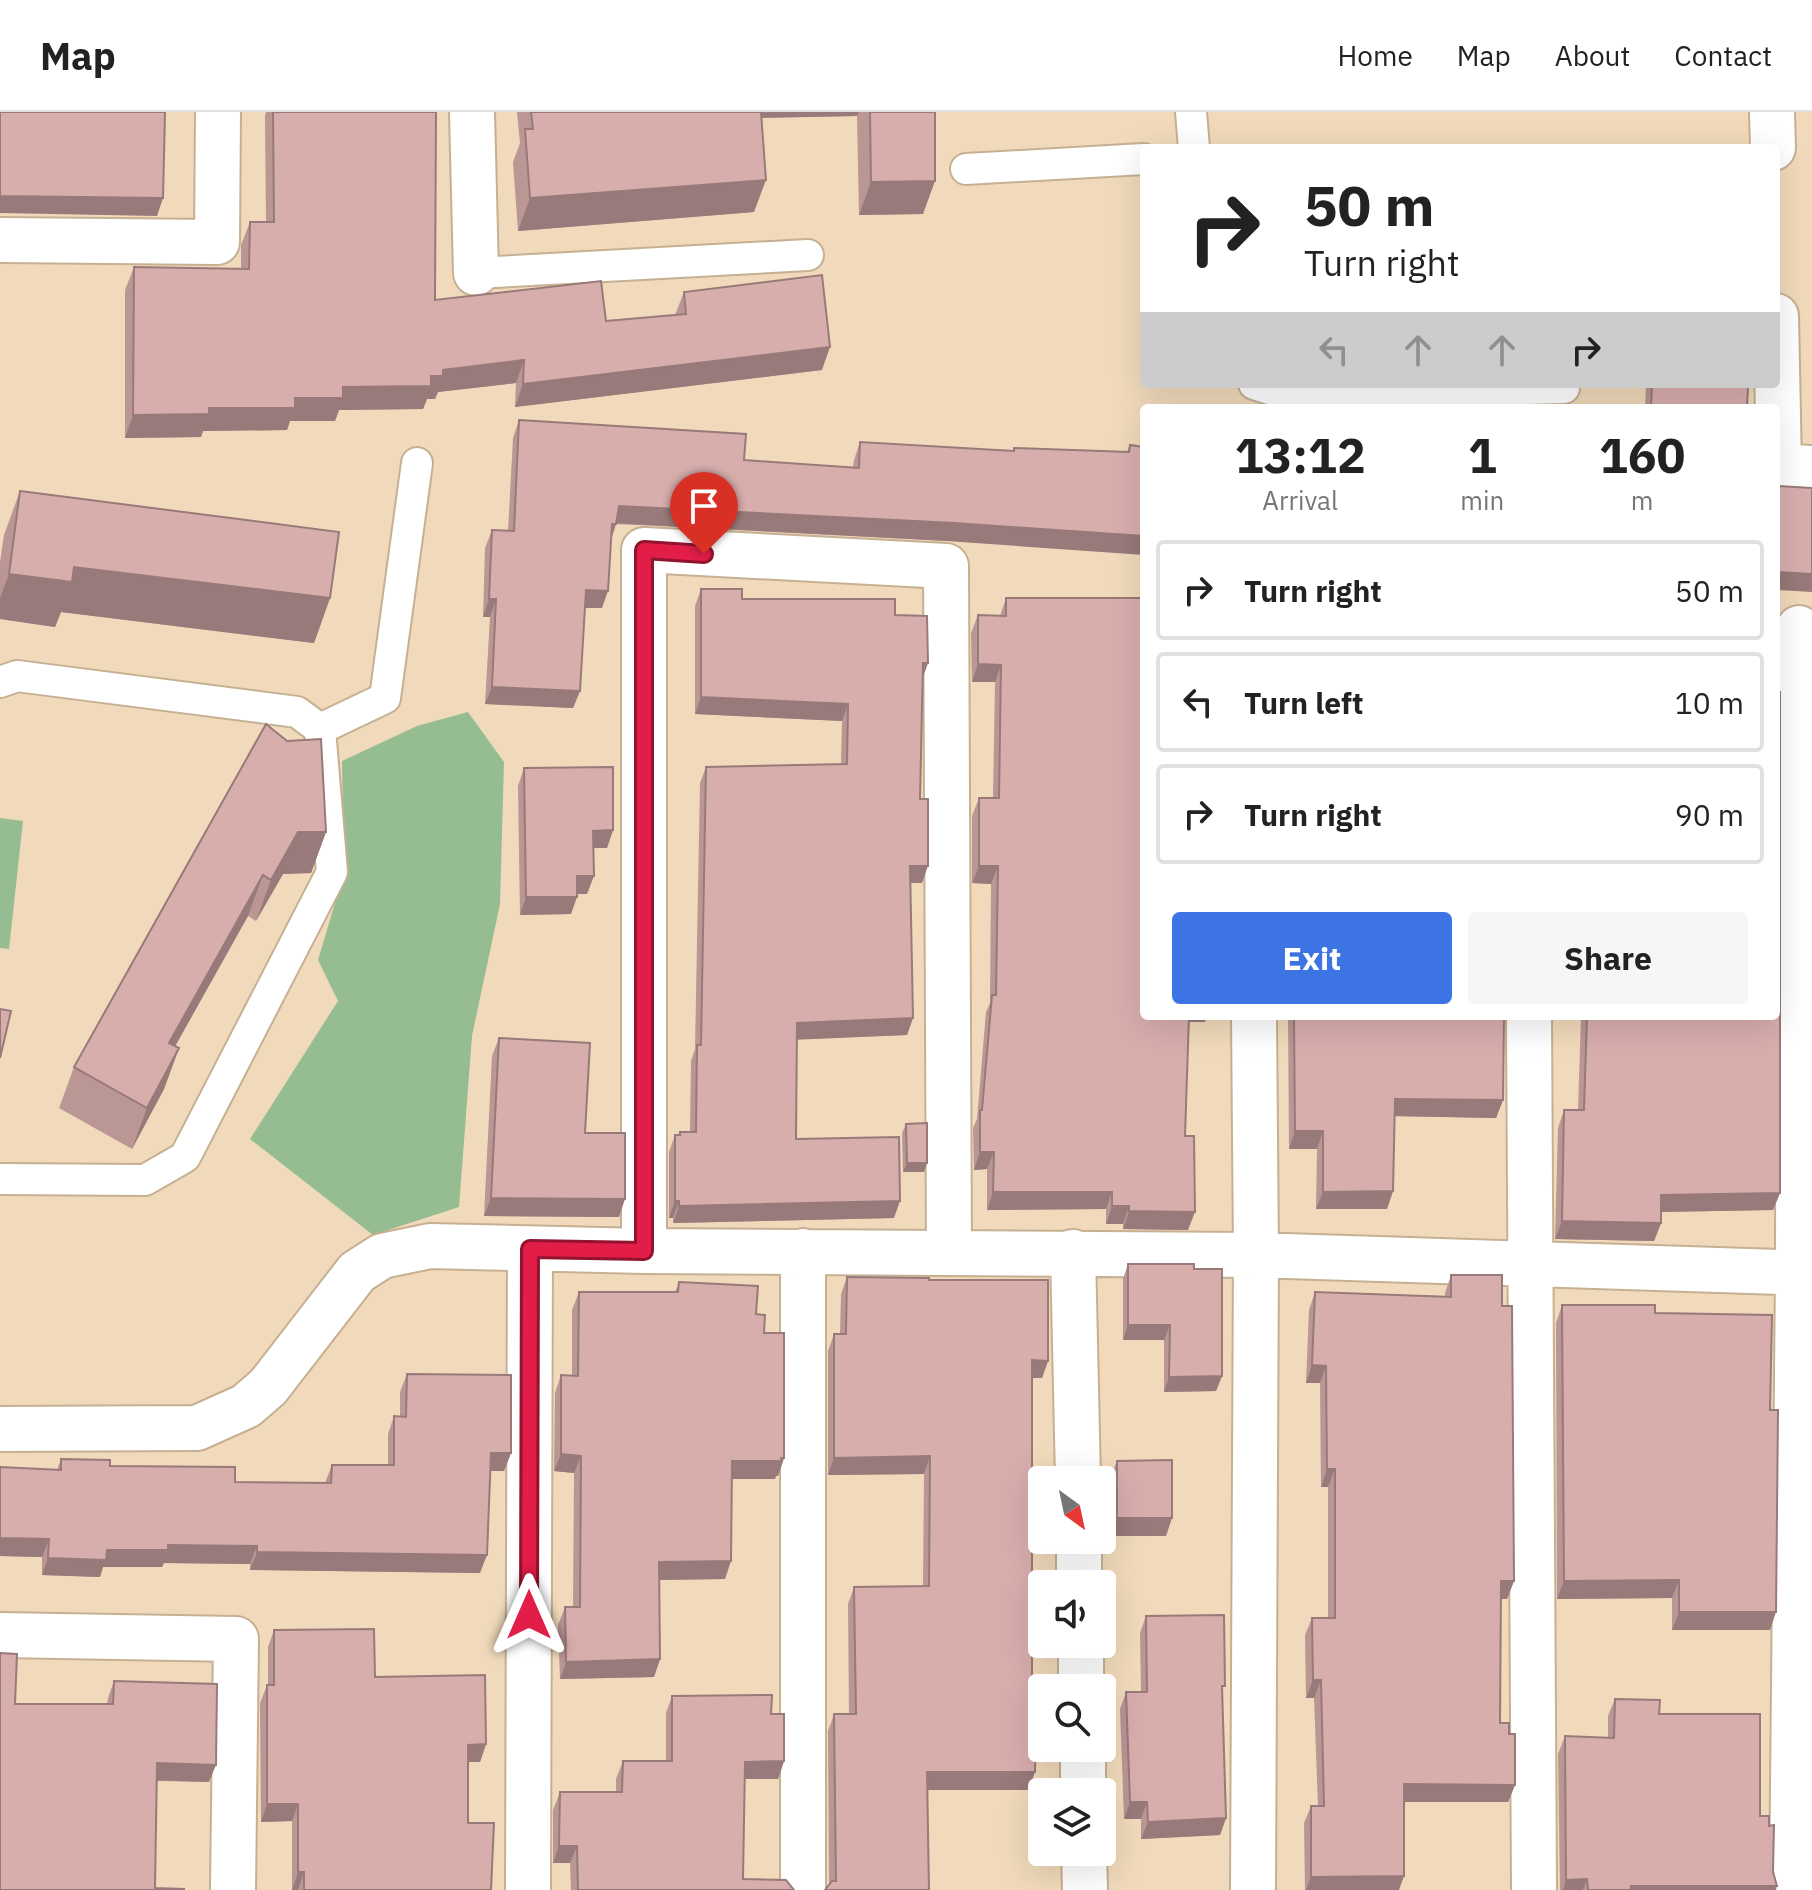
<!DOCTYPE html>
<style>
body{margin:0;font-family:"IBM Plex Sans",sans-serif;background:#f6f6f6;color:#222;height:100vh;display:flex;flex-direction:column;font-size:30px;white-space:nowrap}
*{box-sizing:border-box;margin:0}
p{font-size:26px;color:#767676}
.icon{flex:none;width:44px;height:44px;fill:none;stroke:currentColor;stroke-width:2;stroke-linecap:round;stroke-linejoin:round}
.map{position:relative;flex:1;overflow:hidden}
.side{position:absolute;left:1140px;top:292px;width:640px;height:616px;display:flex;flex-direction:column;background:#fff;border-radius:8px;box-shadow:0 8px 32px #0002}
.side>*{flex:none}
.guide{position:absolute;left:1140px;top:32px;width:640px;height:244px;border-radius:8px;box-shadow:0 8px 32px #0002;background:#fff;color:#222;overflow:hidden}
.needle{width:52px;rotate:147deg}
.fabs{position:absolute;left:1028px;top:1354px;display:grid;gap:16px}
.fabs a{display:grid;place-items:center;width:88px;height:88px;border-radius:8px;background:#fff;box-shadow:0 8px 32px #0002;font-size:40px}
.pin{position:absolute;display:grid;place-items:center;width:68px;height:68px;color:#fff;margin:-82px -34px;border-radius:50% 50% 50% 0;rotate:-45deg;box-shadow:0 0 8px #0007}
.pin .icon{rotate:45deg}
.me{position:absolute;width:88px;margin:-44px;rotate:0deg;stroke-linejoin:round;filter:drop-shadow(0 0 6px #0008)}
.turn{display:flex;align-items:center;gap:28px;height:168px;padding:0 32px;font-size:36px}
.turn .icon{width:104px;height:104px;stroke-width:2.5}
.turn b{display:block;font-size:56px;line-height:68px}
.lanes{display:flex;align-items:center;height:76px;padding:0 32px;background:#0003;justify-content:center;gap:40px;direction:ltr}
.lanes .off{opacity:.35}
.eta{display:flex;justify-content:space-evenly;align-items:center;height:136px;text-align:center}
.eta b{font-size:48px;font-weight:700;line-height:56px}
.action{display:flex;gap:16px;margin-top:auto;padding:16px 32px}
.action a{flex:1;height:92px;border-radius:8px;background:#3d74e4;color:#fff;font-size:32px;font-weight:700;line-height:92px;text-align:center}
.action a+a{background:#f6f6f6;color:#222}
ul{padding:0;list-style:none}
li{display:flex;align-items:center;gap:24px;height:100px;margin:0 16px 12px;padding:0 16px;border:4px solid #e0e0e0;border-radius:8px}
li div{flex:1}
li b{display:block;font-size:30px}
li em{font-style:normal}
header{display:flex;align-items:center;gap:48px;box-sizing:border-box;height:112px;padding:0 40px;background:#fff;border-bottom:2px solid #e0e0e0}
header strong{font-size:38px}
nav{display:flex;gap:44px;margin-inline-start:auto;font-size:28px}
.map>svg:first-child{display:block}
.green{fill:#95bd91}
.lines{fill:none;stroke-linecap:round;stroke-linejoin:round}
.service-casing{stroke:#c6b092;stroke-width:34}
.minor-casing{stroke:#c6b092;stroke-width:48}
.service{stroke:#fff;stroke-width:30}
.minor{stroke:#fff;stroke-width:44}
.wall{fill:#ba9695}
.shaded-wall{fill:#977a79}
.building{fill:#d8aead;stroke:#977a79;stroke-width:2}
.route-casing{stroke:#92132f;stroke-width:20}
.route{stroke:#e11d48;stroke-width:14}
</style>
<header>
<strong>Map</strong>
<nav><a>Home</a><a>Map</a><a>About</a><a>Contact</a></nav>
</header>
<div class="map">
<svg width="1812" height="1778" viewBox="0 0 1812 1778">
<rect width="100%" height="100%" fill="#f1dabb"/>
<path class="green" d="M468,600l36,50 -4,142 -28,132 -13,171 -86,28 -123,-96 88,-138 -20,-41 26,-87 -2,-112 75,-35z
M0,706l23,3 -14,128 -9,-1z"/>
<g class="lines">
<defs>
<path id="service" d="M1191,0l3,36
M966,57l178,-10
M476,161l332,-18
M1254,272l34,11 276,-7
M0,570l17,-6 280,36 23,17 12,143 -147,285 -40,23 -145,-1
M320,617l65,-31 32,-235"/>
<path id="minor" d="M472,0l4,161
M1772,0l1,36
M0,128l217,2 1,-130
M1776,204l3,150 33,2
M1529,904l5,874
M644,1139v-701l302,16 3,687
M1073,1140l5,228
M0,1317l197,-1 49,-22 22,-19 89,-115 25,-16 48,-10 214,5 612,4 556,18
M1079,1428v44
M0,1523l236,4 -3,251
M1081,1532v44
M1083,1636v44
M1084,1740l1,38
M528,1778l2,-641
M803,1778v-639
M1253,1778l3,-635 -2,-239
M1792,1778l6,-618 1,-644"/>
</defs>
<use href="#service" class="service-casing"/>
<use href="#minor" class="minor-casing"/>
<use href="#service" class="service"/>
<use href="#minor" class="minor"/>
</g>
<path class="wall" d="M266,0h170l-1,188 171,21 69,-6 9,-23 138,78 -307,37 1,-24 -78,9 -3,7h-8l-4,10 -84,1 -4,11h-45l-3,9 -84,1 -2,6 -76,1v-148l9,-23 107,2v-24l9,-23h16l-1,-106z
M517,0h418l-12,102 -64,1 -2,-99 -95,2 -8,94 -236,19 -5,-69 7,-19z
M1646,272h85v3l16,21h-102z
M519,308l225,40 109,7 1,-7 6,-18 153,9 1,-3 113,4 3,-7 14,2 -197,94 -331,-17 -5,16 -9,68h-18l-4,83 -7,17 -88,-4 5,-87h-7l2,-69 7,-18 16,1 5,-93z
M20,379l310,107 -16,45 -253,-31 -6,15 -55,-8v-57l4,-27z
M701,477l41,10 153,16 33,48 -6,14 -2,122 2,84h-12l3,135 -6,17 -110,4 -1,100 98,79 -221,5v-5h-4v-66l6,-17h4l1,-3h10l1,-71 4,-12 5,-266 6,-16 135,-2 1,-44 -147,-7v-108z
M1006,486l199,424h-16l-4,114 3,94 -65,-1v-5h-17v-15l-119,1v-41l-13,1 -1,-42 4,-9 9,-107 4,-9 1,-119 -19,-1v-67l7,-18h14l2,-116h-23l-1,-49 7,-18 22,1z
M266,612l60,108 -15,41 -28,1 -27,47 -8,-5 -73,130 4,2 -15,41 -32,60 -73,-41 15,-41z
M524,656l89,62 -6,18h-14l-6,46h-10l-6,20 -51,1 -2,-129z
M1288,904h216l-1,84 -7,18 -102,-2 -1,75 -6,18h-71l1,-60h-28z
M1581,904h195l4,177 -7,17 -112,2v11l-7,18 -99,-2 3,-111 6,-18h14z
M499,926l86,95 34,84 -135,-1 8,-160z
M906,1012l18,48h-21l-1,-39z
M1128,1152l66,5 28,107 -6,15 -52,1v-52h-41v-61z
M1451,1163l51,31 12,275 -7,18h-6l-1,124 9,11 6,51 -7,17h-104l-5,88h-94l-1,-67 7,-17h7l-4,-108h-8l-1,-63 7,-17h16v-131h-7l-1,-104h-14l3,-73 6,-18 130,4v-3z
M847,1165l82,3 119,81 -6,17h-10l-3,412h-102l2,100 -100,-5 -1,-154 6,-17h15l-1,-110 6,-17 69,-1 1,-112 -96,1v-124l6,-17h6l1,-40z
M679,1170l77,32 8,19 20,125 -6,18h-2l-1,3h-43l-7,100 -66,1 1,79 -6,18 -94,2 -2,-54 7,-18h8l1,-134 -20,-2 1,-78 6,-18 11,1v-66l7,-18h96z
M1562,1193l93,8 115,97v220h-98v-32l-115,1 -1,-276z
M407,1262l104,79 -7,18h-14l-10,102 -230,-3v-6l-86,-1 -2,4h-59l-3,10 -58,-2v-18l-42,-1v-89l57,3 4,-11 174,23 90,1 7,-18h56v-31l6,-18h6v-24z
M1117,1349l49,75h-55l-1,-58z
M1146,1504l76,77 4,125 -6,17 -79,4v-20h-17l-4,-110 6,-17h15l-1,-59z
M274,1518l101,47 111,67 -6,18h-12v61l23,67h-199v-69l-31,1 -1,-119 7,-18h1v-38z
M114,1569l95,101 -53,-1 -1,107 -155,2 15,-186h92l1,-6z
M672,1584l99,18 13,47 -6,18h-33l-2,100 51,11h-223l-1,-27h-17v-53l7,-18h56v-13l7,-18h43v-48z
M1615,1587l44,15 110,112 7,64h-216l-2,-136 7,-18 43,2v-22z"/>
<path class="shaded-wall" d="M750,0h109l-2,4 -109,2z
M766,68l-12,32 -236,19 12,-33z
M935,69l-12,33 -64,1 12,-33z
M0,84l163,2 -6,18 -157,-3z
M830,235l-8,23 -307,37 8,-23z
M524,248l-8,23 -78,9 -3,7h-8l-4,10 -84,1 -4,11h-45l-3,9 -84,1 -2,6 -76,1 8,-23 162,-17 48,-11 88,-11 12,-6z
M619,394l335,17 190,13v19l-197,-14 -335,-18z
M612,412h4l-6,18z
M74,455l256,31 -16,45 -253,-31 -6,15 -55,-8v-21l9,-24z
M1776,460l36,2v18l-36,-2z
M586,478l22,1 -6,17h-23z
M489,487h7l-6,18h-7z
M923,551h5l-6,17z
M978,552l23,1 -6,17h-23z
M492,575l88,4 -7,17 -88,-4z
M701,585l147,7 -6,17 -147,-7z
M613,718l-6,18h-21l7,-17z
M298,720h28l-15,41 -28,1 -27,47 15,-41z
M910,754h18l-6,17h-18z
M979,754h19l-7,18 -19,-1z
M263,763l-15,41 -94,168 15,-41z
M577,764h17l-7,18h-16z
M526,785h51l-6,17 -51,1z
M1185,904h22l-2,6h-22z
M913,906l-6,17 -116,5 6,-17z
M179,936l-15,41 -32,60 15,-41z
M1395,987l108,1 -7,18 -108,-2z
M1295,1019h28l-6,18h-28z
M980,1040h14l-7,17 -13,1z
M907,1051h20l-3,9h-21z
M1393,1079l-6,18h-71l7,-17z
M993,1080h119l-6,17 -119,1z
M1780,1081l-7,17 -118,2 6,-17z
M491,1086l134,1 -6,18 -135,-1z
M675,1089h4l-6,17h-4z
M900,1089l-6,17 -221,5 6,-17z
M1112,1094h17l-6,18h-17z
M1129,1099l66,1 -7,18 -65,-1z
M1562,1109l99,2 -7,18 -99,-2z
M1128,1213h42l-6,15h-41z
M1032,1248l16,1 -6,17h-16z
M1312,1253l14,1 -6,17h-14z
M1222,1264l-6,15 -52,1 5,-15z
M491,1341h20l-7,18h-20z
M561,1342l20,2 -7,17 -20,-2z
M930,1344l-6,18 -96,1 6,-17z
M784,1346l-6,18h-2l-1,3h-50l7,-18z
M1327,1357h8l-7,18h-7z
M1117,1406h55l-6,18h-55z
M0,1426l49,1 -7,18 -42,-1z
M168,1433l89,1 -7,18 -86,-1 -2,4h-59l-3,10 -58,-2 6,-17 59,-8z
M257,1440l230,3 -7,18 -230,-3z
M731,1449l-6,18 -72,1 6,-18z
M1679,1468l-7,18 -115,1 7,-18z
M1501,1469h13l-7,18h-13z
M1679,1500h97l-6,18h-98z
M660,1547l-6,18 -94,2 6,-17z
M1313,1568h8l-7,18h-8z
M486,1632l-6,18h-19l7,-17z
M784,1649l-6,18h-39l6,-17z
M157,1651l59,2 -7,17 -59,-2z
M927,1660h108l-6,18h-108z
M1404,1672l111,1 -7,17h-110z
M1130,1690h17l-6,17h-17z
M267,1692h31l-6,17 -31,1z
M1226,1706l-6,17 -79,4 7,-17z
M559,1734h18l-7,17h-17z
M298,1760h6l-6,18h-6z
M1404,1764l-5,14h-93l5,-13z
M1587,1767l-4,11h-20l3,-10z
M1631,1774h146l-1,4h-147z"/>
<path class="building" d="M0,0h165l-2,86 -163,-2z
M273,0h163l-1,188 166,-19 5,40 80,-7 -2,-22 138,-17 8,72 -307,37 1,-24 -81,10v6h-12v10l-88,1v11h-48v10h-86v6l-76,1 1,-148 115,2 1,-47h24z
M531,0h230l5,68 -236,18 -5,-69h8z
M870,0h65v69l-64,1z
M1652,272h79v3h17l-1,21h-96z
M519,308l227,14 -2,26 115,8 1,-26 154,9v-3l115,4 1,-7 14,2v89l-190,-13 -335,-17 -3,18h-4l-4,67 -22,-1 -6,101 -88,-4 4,-88h-7l3,-69 22,1z
M1776,374l36,2v86l-36,-2z
M20,379l319,41 -9,66 -256,-31 -2,15 -63,-8z
M701,477h41v10h153v16l32,1 1,47h-5l-3,136h8v67h-18l3,152 -116,5 -1,116 103,-2 1,64 -221,5v-5h-4v-66h5v-3h16l1,-87h4l5,-278 141,-3 1,-60 -147,-7z
M1006,486h138v418h45l-4,120h9l1,76 -66,-1v-5h-17v-14h-119l1,-40h-14v-42h2l10,-115h4l2,-129h-19v-68h20l2,-133 -23,-1v-49l28,1z
M1776,580h4v501l-119,2v28l-99,-2 2,-111h20l3,-94h189z
M266,612l21,17 34,-2 5,93h-28l-27,48 -8,-5 -94,168 10,5 -32,60 -73,-41z
M613,655v63l-20,1 1,45h-17v21h-51l-2,-129z
M0,897l11,2 -11,47z
M1294,904h210l-1,84 -108,-1 -2,92 -70,1v-61h-28z
M499,926l91,5 -5,90h40v66l-134,-1z
M927,1011v40h-20l-1,-39z
M1128,1152h66v5h28v107l-53,1 1,-52h-42z
M1451,1163h51v31h10l2,275h-13l-1,142h9v11h6v51l-111,-1v92l-93,1v-71h13l-3,-126h-8l-1,-62h23v-149h-8l-1,-103 -14,-1 3,-73 136,5z
M847,1165l82,1v2h119v81l-16,-1v362h4l-1,50h-108l2,118h-104l7,-9h4l-2,-167h22l-2,-127 75,-1 1,-130 -96,2v-124h12z
M679,1170l79,4 -2,28 9,1 -1,18h20v125h-3v3h-49l-1,100 -72,1 1,97 -94,3 -1,-55h15l1,-151 -20,-2v-79l17,1 1,-84h99z
M1562,1193h93v8l117,2 -2,95h8l-2,202h-97v-32l-115,1z
M407,1262l104,1v78h-20l-4,102 -230,-3v-6l-89,-1v5h-61l-1,10 -58,-2 1,-19 -49,-1v-71l61,3v-11l49,1v6l125,1v15l96,1 1,-18h62v-49l12,1z
M1172,1348v58h-55v-57z
M1224,1503l1,71h-3l4,132 -78,4 -1,-20h-17l-4,-110h21l-1,-76z
M374,1517l1,48 110,-2 1,69 -18,1v78h26l-3,67h-187v-18h-6v-68h-31v-119h7v-55z
M0,1541l17,1 -2,50h98l1,-23 103,3 -1,81 -59,-2 -2,125 29,1v1h-184z
M772,1583l-1,19h13v47l-39,1 -2,117 43,1 8,10h-216l-1,-44h-18l1,-54h62l1,-31h49v-65z
M1615,1587l45,1 -1,14h101v102h9v10l5,-1 -1,47 4,14h-146v4h-43l-1,-11 -21,1 -1,-144 49,2z"/>
<g class="lines">
<defs>
<path id="route" d="M529,1503l1,-366 114,2v-701l60,4"/>
</defs>
<use href="#route" class="route-casing"/>
<use href="#route" class="route"/>
</g>
</svg>
<div class="fabs">
<a><svg class="needle" viewBox="-14 -14 28 28"><path d="M0-13l5 13h-10z" fill="#e53935"/><path d="M0 13l5-13h-10z" fill="#767676"/></svg></a>
<a><svg class="icon" aria-label="sound" viewBox="0 0 24 24"><path d="M4 9h4l5-4v14l-5-4H4zM17 9q2 3 0 6"/></svg></a>
<a><svg class="icon" aria-label="search" viewBox="0 0 24 24"><circle cx="10" cy="10" r="6"/><path d="M15 15l6 6"/></svg></a>
<a><svg class="icon" aria-label="layers" viewBox="0 0 24 24"><path d="M12 4l9 5-9 5-9-5zM3 14l9 5 9-5"/></svg></a>
</div>
<div class="pin" style="left:704px;top:442px;background:#d93025"><svg class="icon" aria-label="arrive" viewBox="0 0 24 24"><path d="M6 21V4h12l-3 4 3 4H6"/></svg></div>
<svg class="me" style="left:529px;top:1503px" viewBox="-20 -20 40 40"><path d="M0-17L14 15 0 8-14 15z" fill="#e11d48" stroke="#fff" stroke-width="4"/></svg>
<div class="guide">
<div class="turn"><svg class="icon" aria-label="right" viewBox="0 0 24 24"><path d="M7 20v-9h11M14 6l5 5-5 5"/></svg><div><b>50 m</b>Turn right</div></div>
<div class="lanes"><svg class="icon off" aria-label="left" viewBox="0 0 24 24"><path d="M17 20v-9H6M10 6l-5 5 5 5"/></svg><svg class="icon off" aria-label="ahead" viewBox="0 0 24 24"><path d="M12 20V5M6 11l6-6 6 6"/></svg><svg class="icon off" aria-label="ahead" viewBox="0 0 24 24"><path d="M12 20V5M6 11l6-6 6 6"/></svg><svg class="icon" aria-label="right" viewBox="0 0 24 24"><path d="M7 20v-9h11M14 6l5 5-5 5"/></svg></div>
</div>
<section class="side">
<div class="eta">
<div><b>13:12</b><p>Arrival</p></div>
<div><b>1</b><p>min</p></div>
<div><b>160</b><p>m</p></div>
</div>
<ul>
<li><svg class="icon" aria-label="right" viewBox="0 0 24 24"><path d="M7 20v-9h11M14 6l5 5-5 5"/></svg><div><b>Turn right</b></div><em>50 m</em></li>
<li><svg class="icon" aria-label="left" viewBox="0 0 24 24"><path d="M17 20v-9H6M10 6l-5 5 5 5"/></svg><div><b>Turn left</b></div><em>10 m</em></li>
<li><svg class="icon" aria-label="right" viewBox="0 0 24 24"><path d="M7 20v-9h11M14 6l5 5-5 5"/></svg><div><b>Turn right</b></div><em>90 m</em></li>
</ul>
<div class="action"><a>Exit</a><a>Share</a></div>
</section>
</div>
